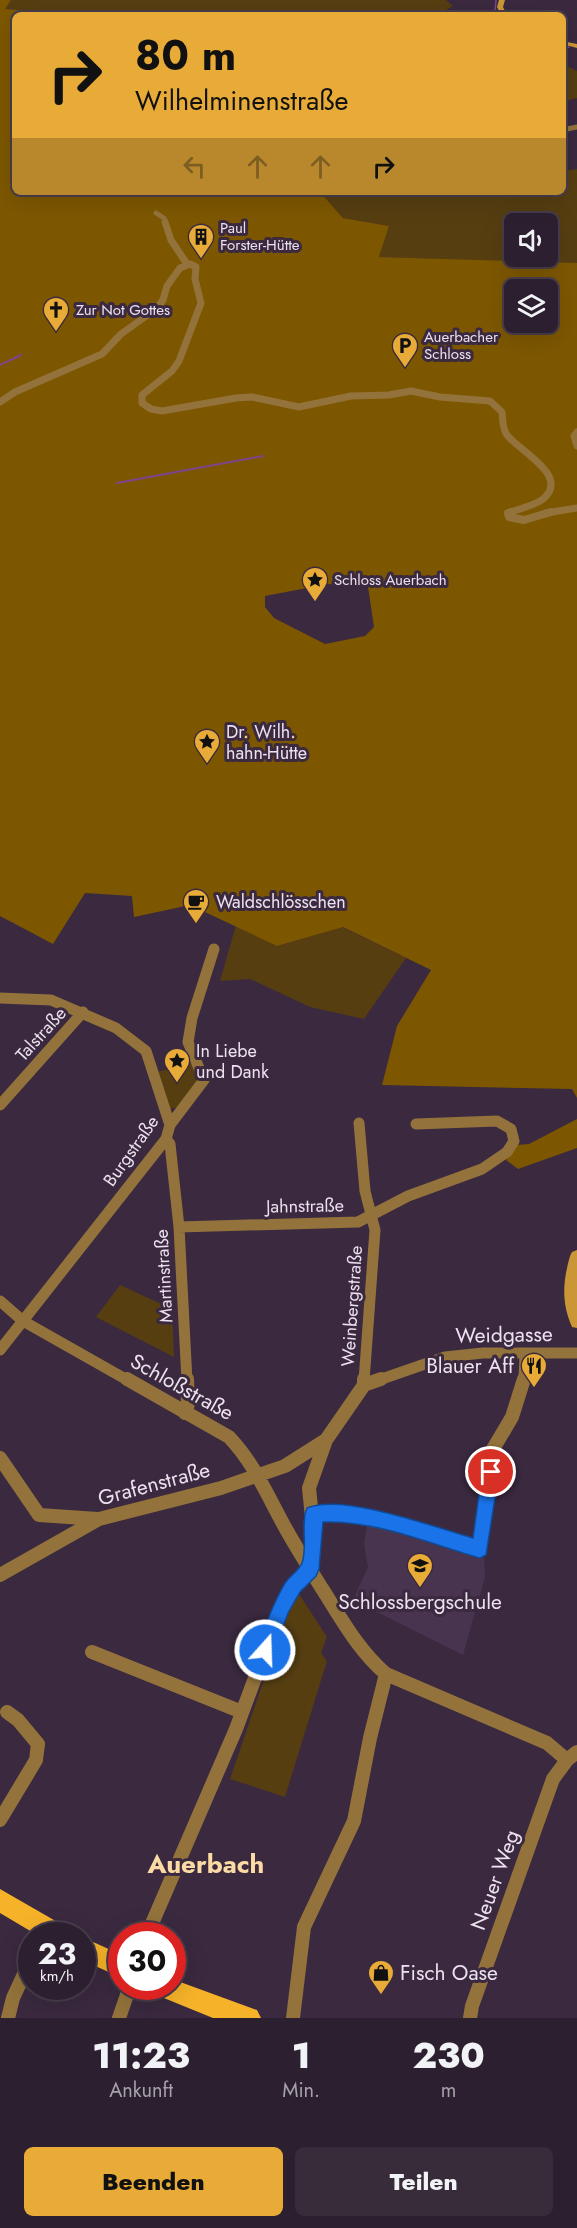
<!DOCTYPE html>
<html lang="de">
<meta charset="utf-8">
<style>
body{margin:0;font-family:Jost,sans-serif;background:#382c3b;color:#f1f3f6;height:100vh;display:flex;flex-direction:column;font-size:22px;white-space:nowrap}
*{box-sizing:border-box;margin:0}
p{font-size:20px;color:#a6a2aa}
.icon{flex:none;width:33px;height:33px;fill:none;stroke:currentColor;stroke-width:2;stroke-linecap:round;stroke-linejoin:round}
.map{position:relative;height:2018px;overflow:hidden}
.side{display:flex;flex-direction:column;background:#2c1f2f;flex:1}
.side>*{flex:none}
.hud{position:absolute;left:12px;top:12px;width:554px;height:183px;border-radius:9px;box-shadow:0 6px 24px #0002,0 0 0 2px #483d4b;background:#e8ab37;color:#111;overflow:hidden}
.tools{position:absolute;left:504px;top:213px;display:grid;gap:12px}
.tools a{display:grid;place-items:center;width:54px;height:54px;border-radius:9px;background:#2c1f2f;box-shadow:0 6px 24px #0002,0 0 0 2px #483d4b;font-size:30px}
.speed{position:absolute;left:18px;top:1922px;display:flex;gap:12px;font-size:30px;font-weight:700;text-align:center}
.speed>*{display:grid;place-content:center;width:78px;height:78px;border-radius:50%;background:#2c1f2f;box-shadow:0 6px 24px #0002,0 0 0 2px #483d4b;line-height:1}
.speed small{font-size:15px;font-weight:400}
.speed .limit{border:9px solid #d22;background:#fff;color:#111}
.pin{position:absolute;display:grid;place-items:center;width:51px;height:51px;color:#fff;margin:-26px;border:3px solid #fff;border-radius:50%;box-shadow:0 2px 6px #0007}
.me{position:absolute;width:66px;margin:-33px;rotate:20deg;stroke-linejoin:round;filter:drop-shadow(0 0 4px #0008)}
.turn{display:flex;align-items:center;gap:21px;height:126px;padding:0 24px;font-size:27px}
.turn .icon{width:78px;height:78px;stroke-width:2.5}
.turn b{display:block;font-size:42px;line-height:51px}
.lanes{display:flex;align-items:center;height:57px;padding:0 24px;background:#0003;justify-content:center;gap:30px;direction:ltr}
.lanes .off{opacity:.35}
.eta{display:flex;justify-content:space-evenly;align-items:center;height:102px;text-align:center}
.eta b{font-size:36px;font-weight:800;line-height:42px}
.button{display:flex;gap:12px;margin-top:auto;padding:12px 24px}
.button a{flex:1;height:69px;border-radius:9px;background:#e8ab37;color:#111;font-size:24px;font-weight:800;line-height:69px;text-align:center}
.button a+a{background:#382c3b;color:#f1f3f6}
.map>svg:first-child{display:block}
.built{fill:#49344f}
.green{fill:#563e11;fill-rule:evenodd}
.forest{fill:#7d5700;fill-rule:evenodd}
.lines{fill:none;stroke-linecap:round;stroke-linejoin:round}
.stream-far1{stroke:#7e458d;stroke-width:1.5}
.stream{stroke:#7e458d;stroke-width:2}
.minor-far4{stroke:#93733b;stroke-width:5}
.minor-far3{stroke:#93733b;stroke-width:7}
.minor-far2{stroke:#93733b;stroke-width:8}
.minor-far1{stroke:#93733b;stroke-width:11}
.minor{stroke:#93733b;stroke-width:14}
.secondary{fill:#cb9736;fill-rule:evenodd}
.primary{fill:#f6b329;fill-rule:evenodd}
.route{fill:#1a73e8;stroke:#114b97;stroke-width:1.5}
.labels{text-anchor:middle;dominant-baseline:central;stroke-width:6;stroke-linejoin:round;paint-order:stroke}
.far-poi-label{font-size:15px;fill:#ece1ef;stroke:#3a293f;text-anchor:start}
.poi-label{font-size:18px;fill:#ece1ef;stroke:#3a293f;text-anchor:start}
.street-label{font-size:18px;fill:#ece1ef;stroke:#3a293f}
.near-street-label{font-size:21px;fill:#ece1ef;stroke:#3a293f}
.near-poi-label{font-size:21px;fill:#ece1ef;stroke:#3a293f;text-anchor:end}
.near-quarter-label{font-size:26px;font-weight:bold;fill:#fcdaa3;stroke:#3a293f}
</style>
<div class="map">
<svg width="577" height="2018" viewBox="0 0 577 2018">
<rect width="100%" height="100%" fill="#3a293f"/>
<path class="built" d="M368,1521l116,35 1,21 -22,78 -110,-55 15,-33 -4,-24z"/>
<path class="green" d="M11,0h435l7,6 -7,4 -52,5h-302l-88,-6z
M563,64l14,7v27l-14,4z
M577,169v94l-11,1 -187,-7 10,-31 -46,-8 -23,-26h242l1,-21zM514,224h34v32h-34z
M236,925l41,21 65,-19 64,31 -42,61 -54,-12 -60,-28 -30,2z
M192,1063l7,17 -20,27 -10,2 -12,-37z
M120,1285l52,24 2,48 -78,-40z
M299,1594l28,43 -6,16 6,8 -42,136 -55,-18 56,-164z"/>
<path class="forest" d="M0,0h11l-6,9 87,6h-77v177h305l23,26 46,8 -10,31 198,6v835l-5,-9 -190,-4 15,-59 34,-56 -88,-43 -66,19 -87,-41 -56,12 -2,-21 -47,-3 -32,51 -53,-28zM514,290h34v32h-34zM328,584l40,3 6,40 -9,9 -40,8 -51,-26 -9,-11v-11z
M577,1119v29l-59,21 -12,-9 11,-15 12,-1z"/>
<g class="lines">
<path class="stream-far1" d="M496,0l-1,12 3,3
M562,50l7,-3"/>
<path class="stream" d="M0,365l21,-10
M117,483l146,-27"/>
<path class="minor-far4" d="M562,130l15,-3
M156,213l8,5 2,6"/>
<path class="minor-far3" d="M165,222l6,18 16,24
M0,402l15,-10 87,-38 19,-20 35,-25 7,-9 4,-14 13,-18 10,-4 6,3 -1,12 6,24 -22,58 -7,10 -30,24v8l9,6 11,2 74,-13 16,-1 47,10 52,-11 38,-1 22,-4 29,6 50,4 12,11c1,8 0,16 5,23 11,15 64,41 36,64 -9,7 -25,10 -35,14
M577,432l-3,4 3,10
M546,513l31,-5"/>
<path class="minor-far2" d="M511,512l-3,1 1,4 15,3 27,-8"/>
<path class="minor-far1" d="M0,998l51,2 65,28 30,23 24,74
M0,1105l83,-93
M359,1123l6,68 10,39 -11,151
M166,1139l4,5 9,83 8,154
M179,1227l179,-5 50,-26 74,-27 25,-17 7,-11 -3,-12 -14,-8 -81,3
M0,1301l23,20 106,60
M0,1350l166,-211 4,-14 34,-45 -16,-38 4,-24 22,-69
M376,1381l69,-24 38,-4h94
M524,1381l1,-26"/>
<path class="minor" d="M127,1379l102,58c23,24 36,53 51,81 13,25 28,48 43,72 19,30 36,61 63,84l161,69 20,17 10,-8
M364,1385v-6
M185,1413l3,-9 -1,-25
M0,1458l39,57 59,4
M313,1514c58,0 112,19 167,35l13,-100 19,-32 12,-38
M0,1575l99,-56 122,-31 64,-22 41,-26 38,-55 17,-6
M92,1652l150,60
M0,1820l36,-60 2,-16 -20,-24 -11,-8
M147,1935l89,-206 45,-121 13,-23 16,-16 4,-32 -5,-49 17,-48
M8,2018l5,-20 19,-41
M119,2018l11,-32
M293,2018l11,-91 50,-106 16,-83 16,-64
M470,2018l2,-12 81,-227 14,-19"/>
<path class="secondary" d="M499,0h6l-2,7 4,8h-6l-4,-8z
M562,41l15,3v4l-15,-4z
M577,1250v78l-5,-1c-11,-25 -9,-46 -2,-71l2,-4z"/>
<path class="primary" d="M0,1889l66,38 3,8h-32l-37,-22z
M82,1937l40,18v23l-40,-18z
M172,1979l85,31 4,8h-48l-59,-24 -4,-8h22z"/>
</g>
<path class="route" d="M491,1464l6,2 2,6 -13,83 -6,3c-50,-14 -105,-38 -157,-36l-4,47 -3,7 -16,16 -12,21 -16,44 -7,2 -6,-2 -3,-7c8,-22 16,-44 28,-65 4,-8 15,-14 18,-22 6,-17 -2,-39 5,-55 36,-15 127,19 166,30l9,-66 3,-6z"/>
<defs>
<symbol id="building-pin" viewBox="-11 -11 22 30"><path d="M0 17L-7.5 6A9.5 9.5 0 1 1 7.5 6Z" fill="#e8ab37" stroke="#3a293f"/><path d="M-4-6H4V6H1V3H-1V6H-4ZM-2.5-4.3h1.7v1.8h-1.7ZM.8-4.3h1.7v1.8H.8ZM-2.5-1h1.7V.8h-1.7ZM.8-1h1.7V.8H.8Z" fill="#111"/></symbol>
<symbol id="church-pin" viewBox="-11 -11 22 30"><path d="M0 17L-7.5 6A9.5 9.5 0 1 1 7.5 6Z" fill="#e8ab37" stroke="#3a293f"/><path d="M-1.2-6h2.4v3.5h3.3v2.4h-3.3V6h-2.4V-.1h-3.3v-2.4h3.3Z" fill="#111"/></symbol>
<symbol id="parking-pin" viewBox="-11 -11 22 30"><path d="M0 17L-7.5 6A9.5 9.5 0 1 1 7.5 6Z" fill="#e8ab37" stroke="#3a293f"/><path d="M-3.5-5.5H1a3.5 3.5 0 0 1 0 7H-1V5.5H-3.5ZM-1-3.4V-.6H.8a1.4 1.4 0 0 0 0-2.8Z" fill="#111"/></symbol>
<symbol id="sight-pin" viewBox="-11 -11 22 30"><path d="M0 17L-7.5 6A9.5 9.5 0 1 1 7.5 6Z" fill="#e8ab37" stroke="#3a293f"/><path d="M0-6L1.8-2.2L6-1.7L2.9 1.2L3.7 5.4L0 3.3L-3.7 5.4L-2.9 1.2L-6-1.7L-1.8-2.2Z" fill="#111"/></symbol>
<symbol id="cafe-pin" viewBox="-11 -11 22 30"><path d="M0 17L-7.5 6A9.5 9.5 0 1 1 7.5 6Z" fill="#e8ab37" stroke="#3a293f"/><path d="M-5.5-4.5H6V0H3Q3 3.5 0 3.5H-2.5Q-5.5 3.5-5.5 0ZM3-3.2v2h1.7v-2ZM-6 4.5H4V6H-6Z" fill="#111"/></symbol>
<symbol id="restaurant-pin" viewBox="-11 -11 22 30"><path d="M0 17L-7.5 6A9.5 9.5 0 1 1 7.5 6Z" fill="#e8ab37" stroke="#3a293f"/><path d="M-5-6h1v4h1v-4h1v4h1v-4h1v5L-1.5 .5V6h-2V.5L-5-1ZM5-6V6H3V1.5H1.5Q1.5-4 5-6Z" fill="#111"/></symbol>
<symbol id="school-pin" viewBox="-11 -11 22 30"><path d="M0 17L-7.5 6A9.5 9.5 0 1 1 7.5 6Z" fill="#e8ab37" stroke="#3a293f"/><path d="M0-5L7-2L0 1L-7-2ZM-4 1L0 2.5L4 1V4Q0 6-4 4Z" fill="#111"/></symbol>
<symbol id="shop-pin" viewBox="-11 -11 22 30"><path d="M0 17L-7.5 6A9.5 9.5 0 1 1 7.5 6Z" fill="#e8ab37" stroke="#3a293f"/><path d="M-5-2.5h2.3a2.7 3.5 0 0 1 5.4 0H5L5.5 6h-11ZM-1.5-2.5h3a1.5 2.3 0 0 0-3 0Z" fill="#111"/></symbol>
</defs>
<g fill-rule="evenodd">
<use href="#building-pin" x="186" y="222" width="30" height="40"/>
<use href="#church-pin" x="41" y="295" width="30" height="40"/>
<use href="#parking-pin" x="390" y="331" width="30" height="40"/>
<use href="#sight-pin" x="300" y="565" width="30" height="40"/>
<use href="#sight-pin" x="192" y="727" width="30" height="40"/>
<use href="#cafe-pin" x="181" y="887" width="30" height="40"/>
<use href="#sight-pin" x="162" y="1046" width="30" height="40"/>
<use href="#restaurant-pin" x="519" y="1351" width="30" height="40"/>
<use href="#school-pin" x="405" y="1551" width="30" height="40"/>
<use href="#shop-pin" x="366" y="1958" width="30" height="40"/>
</g>
<g class="labels">
<g class="far-poi-label">
<text x="220" y="228">Paul<tspan x="220" dy="17">Forster-Hütte</tspan></text>
<text x="76" y="310">Zur Not Gottes</text>
<text x="424" y="337">Auerbacher<tspan x="424" dy="17">Schloss</tspan></text>
<text x="334" y="580">Schloss Auerbach</text>
</g>
<g class="poi-label">
<text x="226" y="732">Dr. Wilh.<tspan x="226" dy="21">hahn-Hütte</tspan></text>
<text x="216" y="902">Waldschlösschen</text>
<text x="196" y="1051">In Liebe<tspan x="196" dy="21">und Dank</tspan></text>
</g>
<g class="street-label">
<text transform="translate(41 1034) rotate(-48)">Talstraße</text>
<text transform="translate(131 1151) rotate(-55)">Burgstraße</text>
<text transform="translate(305 1206) rotate(-1)">Jahnstraße</text>
<text transform="translate(164 1276) rotate(-93)">Martinstraße</text>
<text transform="translate(352 1306) rotate(-86)">Weinbergstraße</text>
</g>
<g class="near-street-label">
<text transform="translate(504 1335) rotate(-1)">Weidgasse</text>
<text transform="translate(182 1387) rotate(29)">Schloßstraße</text>
<text transform="translate(154 1484) rotate(-15)">Grafenstraße</text>
<text transform="translate(495 1880) rotate(-70)">Neuer Weg</text>
</g>
<g class="near-poi-label">
<text x="514" y="1366">Blauer Aff</text>
<text x="420" y="1602" text-anchor="middle">Schlossbergschule</text>
<text x="400" y="1973" text-anchor="start">Fisch Oase</text>
</g>
<g class="near-quarter-label">
<text x="206" y="1864">Auerbach</text>
</g>
</g>
</svg>
<div class="tools">
<a><svg class="icon" aria-label="sound" viewBox="0 0 24 24"><path d="M4 9h4l5-4v14l-5-4H4zM17 9q2 3 0 6"/></svg></a>
<a><svg class="icon" aria-label="layers" viewBox="0 0 24 24"><path d="M12 4l9 5-9 5-9-5zM3 14l9 5 9-5"/></svg></a>
</div>
<div class="speed"><div>23<small>km/h</small></div><div class="limit">30</div></div>
<div class="pin" style="left:491px;top:1472px;background:#d93025"><svg class="icon" aria-label="arrive" viewBox="0 0 24 24"><path d="M6 21V4h12l-3 4 3 4H6"/></svg></div>
<svg class="me" style="left:265px;top:1650px" viewBox="-20 -20 40 40"><circle r="17" fill="#1a73e8" stroke="#fff" stroke-width="3"/><path d="M0-11L8 9 0 5-8 9z" fill="#fff"/></svg>
<div class="hud">
<div class="turn"><svg class="icon" aria-label="right" viewBox="0 0 24 24"><path d="M7 20v-9h11M14 6l5 5-5 5"/></svg><div><b>80 m</b>Wilhelminenstraße</div></div>
<div class="lanes"><svg class="icon off" aria-label="left" viewBox="0 0 24 24"><path d="M17 20v-9H6M10 6l-5 5 5 5"/></svg><svg class="icon off" aria-label="ahead" viewBox="0 0 24 24"><path d="M12 20V5M6 11l6-6 6 6"/></svg><svg class="icon off" aria-label="ahead" viewBox="0 0 24 24"><path d="M12 20V5M6 11l6-6 6 6"/></svg><svg class="icon" aria-label="right" viewBox="0 0 24 24"><path d="M7 20v-9h11M14 6l5 5-5 5"/></svg></div>
</div>
</div>
<section class="side">
<div class="eta">
<div><b>11:23</b><p>Ankunft</p></div>
<div><b>1</b><p>Min.</p></div>
<div><b>230</b><p>m</p></div>
</div>
<div class="button"><a>Beenden</a><a>Teilen</a></div>
</section>
